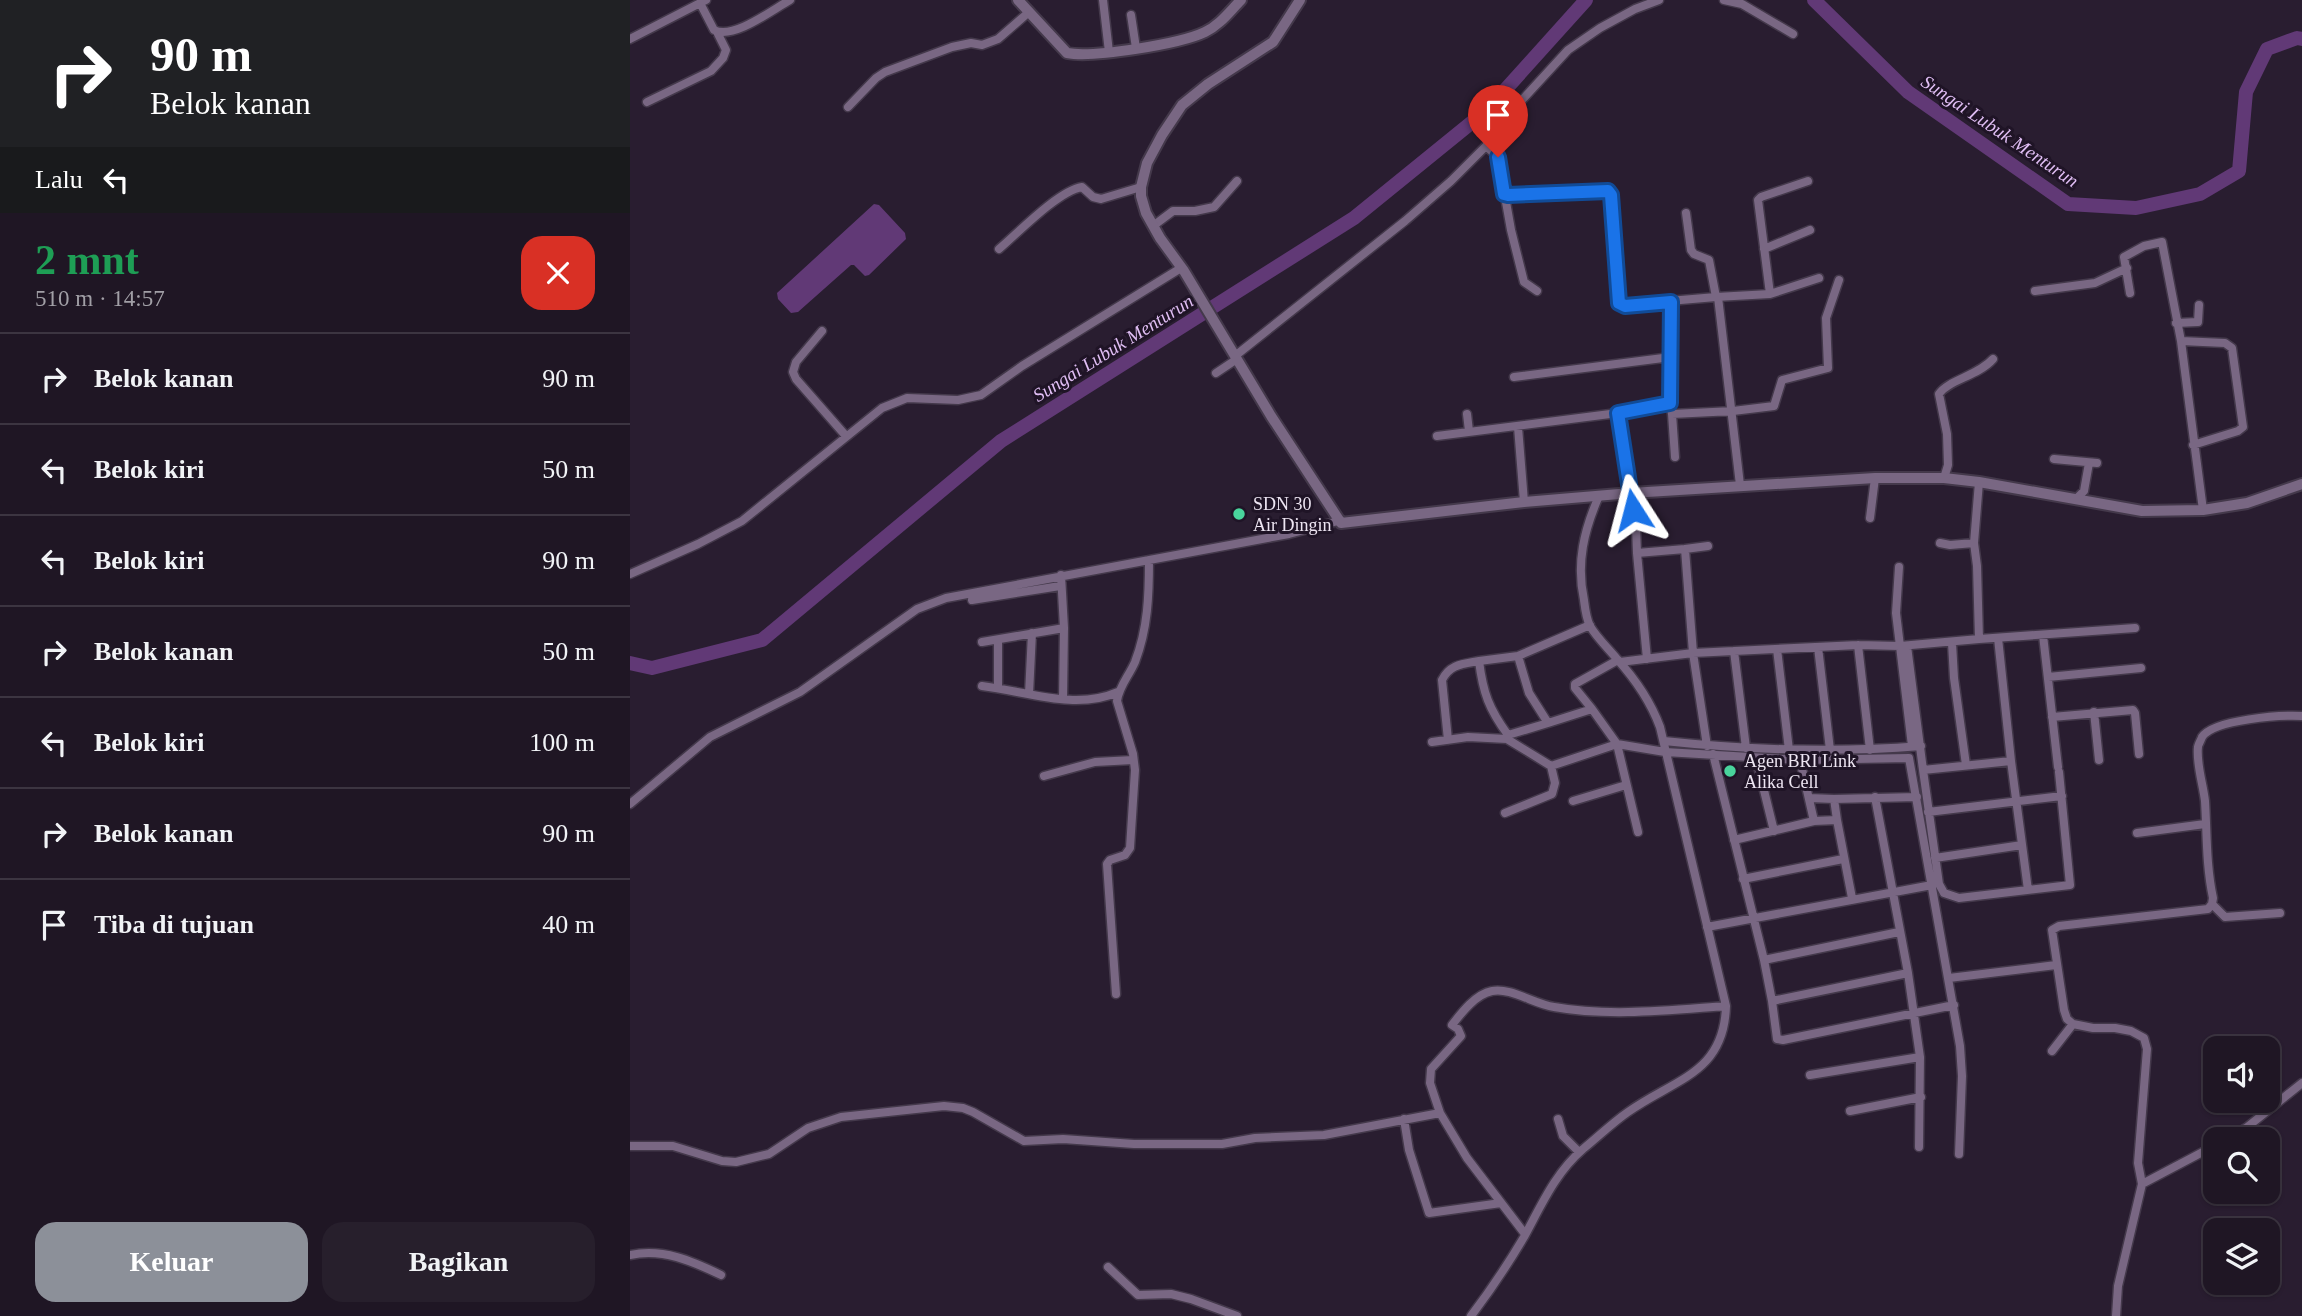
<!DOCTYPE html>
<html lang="id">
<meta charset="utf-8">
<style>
body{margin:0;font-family:"Times New Roman",serif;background:#271f2c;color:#f1f3f6;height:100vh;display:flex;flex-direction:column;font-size:26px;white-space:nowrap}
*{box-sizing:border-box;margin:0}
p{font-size:23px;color:#a19fa6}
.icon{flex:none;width:38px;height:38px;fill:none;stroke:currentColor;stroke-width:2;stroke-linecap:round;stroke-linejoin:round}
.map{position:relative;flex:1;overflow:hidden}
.side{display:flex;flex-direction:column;background:#1f1624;width:630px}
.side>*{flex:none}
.banner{background:#202124;color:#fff;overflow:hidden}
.fabs{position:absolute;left:1573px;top:1036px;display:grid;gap:14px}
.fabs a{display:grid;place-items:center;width:77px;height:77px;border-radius:14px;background:#1f1624;box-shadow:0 2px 5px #0004,0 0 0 2px #3c3541;font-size:35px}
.pin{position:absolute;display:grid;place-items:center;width:60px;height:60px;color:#fff;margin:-72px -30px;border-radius:50% 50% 50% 0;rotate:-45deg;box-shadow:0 0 7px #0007}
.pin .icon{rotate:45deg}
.me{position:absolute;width:77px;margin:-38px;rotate:351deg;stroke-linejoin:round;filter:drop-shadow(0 0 5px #0008)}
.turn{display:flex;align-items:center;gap:24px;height:147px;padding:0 35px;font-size:32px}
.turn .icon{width:91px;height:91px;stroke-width:2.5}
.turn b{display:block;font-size:49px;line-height:60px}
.then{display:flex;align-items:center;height:66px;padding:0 35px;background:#0003;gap:14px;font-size:26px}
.round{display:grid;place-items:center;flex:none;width:74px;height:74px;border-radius:21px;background:#271f2c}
.summary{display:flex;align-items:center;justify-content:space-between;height:119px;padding:0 35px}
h1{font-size:42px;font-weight:800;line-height:52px;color:#1e9e55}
.button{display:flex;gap:14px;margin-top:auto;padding:14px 35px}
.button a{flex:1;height:80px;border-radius:21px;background:#8c9099;color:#fff;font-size:28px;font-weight:800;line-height:80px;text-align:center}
.button a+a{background:#271f2c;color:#f1f3f6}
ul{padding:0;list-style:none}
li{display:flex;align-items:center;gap:21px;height:91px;padding:0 35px;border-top:2px solid #3c3541}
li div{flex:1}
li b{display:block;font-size:26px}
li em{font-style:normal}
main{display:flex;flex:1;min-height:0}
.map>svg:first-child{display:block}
.water{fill:#613976}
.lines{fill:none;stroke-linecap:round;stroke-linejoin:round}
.river{stroke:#613976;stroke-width:14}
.minor-casing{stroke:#44394b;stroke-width:11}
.tertiary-casing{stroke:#44394b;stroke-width:14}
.minor{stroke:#796783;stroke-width:8}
.tertiary{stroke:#796783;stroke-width:10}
.route-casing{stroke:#114b97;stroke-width:18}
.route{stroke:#1a73e8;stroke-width:12}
.poi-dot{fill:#49d49c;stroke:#1f1426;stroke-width:2.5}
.labels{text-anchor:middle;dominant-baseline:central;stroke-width:6;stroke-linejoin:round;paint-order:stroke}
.poi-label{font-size:18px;fill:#ede5f2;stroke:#1f1426;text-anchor:start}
.water-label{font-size:19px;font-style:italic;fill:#e0bef4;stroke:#1f1426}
</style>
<main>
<section class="side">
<div class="banner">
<div class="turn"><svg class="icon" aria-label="right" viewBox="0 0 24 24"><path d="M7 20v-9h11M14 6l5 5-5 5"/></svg><div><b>90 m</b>Belok kanan</div></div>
<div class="then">Lalu<svg class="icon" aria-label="left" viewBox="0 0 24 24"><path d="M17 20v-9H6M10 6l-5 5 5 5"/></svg></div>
</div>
<div class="summary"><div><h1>2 mnt</h1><p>510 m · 14:57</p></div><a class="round" style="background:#d93025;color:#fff"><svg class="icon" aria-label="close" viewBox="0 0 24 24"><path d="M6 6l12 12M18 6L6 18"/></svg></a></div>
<ul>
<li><svg class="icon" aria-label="right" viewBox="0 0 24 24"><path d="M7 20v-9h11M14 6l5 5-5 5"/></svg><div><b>Belok kanan</b></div><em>90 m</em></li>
<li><svg class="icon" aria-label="left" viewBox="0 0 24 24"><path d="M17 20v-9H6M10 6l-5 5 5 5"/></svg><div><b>Belok kiri</b></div><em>50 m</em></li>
<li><svg class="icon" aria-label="left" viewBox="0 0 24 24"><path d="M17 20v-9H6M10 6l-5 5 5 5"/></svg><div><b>Belok kiri</b></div><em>90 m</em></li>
<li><svg class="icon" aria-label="right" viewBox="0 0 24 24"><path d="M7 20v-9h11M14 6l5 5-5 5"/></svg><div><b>Belok kanan</b></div><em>50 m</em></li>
<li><svg class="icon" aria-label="left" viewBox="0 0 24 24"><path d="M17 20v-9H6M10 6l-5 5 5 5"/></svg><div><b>Belok kiri</b></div><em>100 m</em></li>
<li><svg class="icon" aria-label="right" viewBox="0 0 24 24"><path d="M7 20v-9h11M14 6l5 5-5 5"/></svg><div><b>Belok kanan</b></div><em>90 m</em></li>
<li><svg class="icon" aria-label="arrive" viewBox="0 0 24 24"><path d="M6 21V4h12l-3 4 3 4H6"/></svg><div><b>Tiba di tujuan</b></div><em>40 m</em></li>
</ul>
<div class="button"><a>Keluar</a><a>Bagikan</a></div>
</section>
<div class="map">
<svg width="1672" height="1316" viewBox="0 0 1672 1316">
<rect width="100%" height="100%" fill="#291d30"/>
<path class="water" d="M244,204l5,1 26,28 1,6 -37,36 -4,1 -11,-11h-3l-53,47 -7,1 -13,-14 -1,-6z"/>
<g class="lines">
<path class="river" d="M1184,0l94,92 160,112 68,4 64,-14 39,-23 7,-79 21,-43 30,-11 5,1
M0,663l22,5 110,-28 239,-199 353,-223 133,-108 99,-110"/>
<defs>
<path id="minor" d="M473,0l6,52
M1094,0l18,4 51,30
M70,3l14,27c19,10 58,-20 76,-30
M501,15l5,33
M0,39l76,-39
M17,102l64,-31 12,-13 3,-8 -9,-18
M218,107l28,-29 9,-6 67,-25 19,-4 11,2 16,-6 31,-27
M856,146l12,11 13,73 13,52 13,9
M874,194l12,2 92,-5 3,4 7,107 4,3 94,-8 -7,-37 -15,-6 -3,-4 -5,-37
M523,226l20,-15h22l19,-4 23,-26
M369,249c19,-16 59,-58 83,-62l11,10 8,2 40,-12
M1134,249l46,-19
M1405,291l60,-8 32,-15
M1500,293l-6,-36 20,-11 18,-4 19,99
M1140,294l-12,-94 3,-3 47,-16
M1086,297l54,-3 49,-16
M1088,297l22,188
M1546,323l22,-1 1,-17
M192,331l-26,31 -3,10 3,7 50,57
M605,356l170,-135 46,-40 35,-35 15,-23 67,-73 32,-22 35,-19 24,-9
M586,373l21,-14
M884,377l157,-20
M1040,403l1,-101
M837,414l2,17
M1042,414l3,43
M888,427l6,75
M807,436l181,-23
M1563,445l45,-14 5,-4 -11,-79 -7,-5 -44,-2 22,169
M1424,459l43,4
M1314,478l4,-13 -1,-31 -8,-40c9,-14 39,-18 54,-35
M1446,499l8,-8 5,-28
M1240,518l5,-40
M1310,543l10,2 24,-2
M1055,549l23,-3
M1007,553l-1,-26 -18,-114 52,-10 2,11 61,-3 41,-5 8,-26 46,-12 -2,-50 13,-38
M1269,567l-3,46 16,133
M0,574l68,-30 44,-23 140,-113 25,-10 51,2 23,-5 41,-29 159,-98
M431,575l3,53 -1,71
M342,600l88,-14
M960,625l-72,31 11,37 19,30 44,-14 25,35 21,88
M1413,635l15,132
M1368,638l13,123 17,129
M1349,639l156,-11
M352,642l82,-14
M1322,643l2,35 12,87
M1228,645l12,105
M1277,646l16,124 88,-9
M1188,647l12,103
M1147,649l12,101
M1104,651l12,97
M1017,659l-10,-106 48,-4 8,104 14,93
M990,662l73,-9 165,-8 42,1 79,-7 -2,-73 -3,-23 5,-61
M1418,677l93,-9
M352,686c44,5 93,25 136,6
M368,687v-47
M399,694l3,-61
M962,709l-17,-21v-4l43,-24
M1464,712l5,48
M1422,717l81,-7 2,3 4,41
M878,735c-19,-26 -25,-42 -29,-74l39,-5
M877,739l1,-4 40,-12
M818,740l-6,-60c8,-16 21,-16 37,-19
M1034,741c85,9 171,12 257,5
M802,742l36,-5 39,2 44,27 66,-22 48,8 135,8 109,-2 51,288 2,30 -3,78
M1083,754l51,206 8,41 5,38 6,1 171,-35
M1126,758l18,73
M1170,760l14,61
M1293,770l16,114 5,9 15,5 111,-13 -11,-113
M414,776l51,-14 38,-2
M1245,797l33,176 12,84 -1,90
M1179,798l25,1
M943,801l53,-16
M0,804l80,-67 90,-45 117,-83 29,-11 343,-64 49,-13
M1298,812l134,-16
M875,813l47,-19 3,-11 -4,-17
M1207,820l15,78
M1507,833l68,-9
M1104,840l80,-19 23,-1 -3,-21 83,-2
M1305,858l87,-13
M1113,879l100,-20
M1582,904l13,13 55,-4
M1077,927l225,-42
M1134,960l135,-28
M1319,978l107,-13
M486,994l-9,-130 3,-4 15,-5 5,-7 5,-78 -2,-16 -16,-53c2,-15 12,-25 18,-39 13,-34 14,-67 14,-102
M1142,1001l136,-28
M1443,1024l20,4h22l16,3 13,7 3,11 -9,114 4,21 -24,102 -2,30
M1422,1051l21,-27 -6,-5 -3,-9 -12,-80 7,-4 149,-17 4,-5 1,-6c-7,-33 -6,-64 -8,-97 -2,-17 -9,-38 -7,-54 0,-2 4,-9 4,-10 12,-18 80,-22 100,-21
M1180,1075l110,-18
M1220,1111l71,-14
M774,1119l5,31 20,63 72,-10
M928,1119l5,17 16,16
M1598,1139l18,-11 56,-45
M0,1146h43l49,15 14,1 33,-8 39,-26 33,-11 103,-11 19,2 10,4 51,29 39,-2 71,5h88l33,-6 69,-3 116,-22
M1512,1184l74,-39
M895,1234l-58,-76 -27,-45 -10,-30 1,-14 30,-33 -3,-7 -6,-4c10,-13 24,-31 40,-34 18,-4 42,13 62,16 56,10 116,3 172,-1
M0,1255c33,-7 62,6 91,20
M478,1267l30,28 33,-1 20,5 46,17
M841,1316c19,-25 37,-52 53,-79 17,-31 31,-64 59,-88 15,-12 29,-26 45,-37 46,-33 96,-38 98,-106l-66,-279c-10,-27 -24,-47 -43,-68 -9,-11 -20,-21 -27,-33 -4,-8 -5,-18 -6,-26 -8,-37 0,-70 15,-104"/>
<path id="tertiary" d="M388,0l49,53c26,5 113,-9 138,-21 15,-7 25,-21 36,-32
M670,0l-27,42 -65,42 -26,21 -20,30 -15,28 -6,24v9l5,17 14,25 24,33 87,145 70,107 183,-21 107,-9 244,-15h69l35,4 163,29 61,-1 44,-7 55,-19"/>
</defs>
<use href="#minor" class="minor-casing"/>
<use href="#tertiary" class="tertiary-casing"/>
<use href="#minor" class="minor"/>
<use href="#tertiary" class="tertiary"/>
</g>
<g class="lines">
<defs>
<path id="route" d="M868,157l6,37 4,1 100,-4 3,4 8,108 6,3 46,-4 -1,101 -52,10 15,97"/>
</defs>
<use href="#route" class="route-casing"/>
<use href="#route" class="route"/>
</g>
<g class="poi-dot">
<circle cx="609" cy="514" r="7"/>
<circle cx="1100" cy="771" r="7"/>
</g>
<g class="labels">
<g class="poi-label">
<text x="623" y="504">SDN 30<tspan x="623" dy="21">Air Dingin</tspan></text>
<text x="1114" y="761">Agen BRI Link<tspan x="1114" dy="21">Alika Cell</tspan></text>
</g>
<g class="water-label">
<text transform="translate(1370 131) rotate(34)">Sungai Lubuk Menturun</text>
<text transform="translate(483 348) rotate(-32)">Sungai Lubuk Menturun</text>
</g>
</g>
</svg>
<div class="fabs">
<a><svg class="icon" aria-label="sound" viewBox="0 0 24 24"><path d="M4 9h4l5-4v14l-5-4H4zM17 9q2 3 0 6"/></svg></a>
<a><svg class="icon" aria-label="search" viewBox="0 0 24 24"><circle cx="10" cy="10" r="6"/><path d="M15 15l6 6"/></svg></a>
<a><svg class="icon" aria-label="layers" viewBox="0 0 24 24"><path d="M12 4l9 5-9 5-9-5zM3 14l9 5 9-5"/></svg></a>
</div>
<div class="pin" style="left:868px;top:157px;background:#d93025"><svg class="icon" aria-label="arrive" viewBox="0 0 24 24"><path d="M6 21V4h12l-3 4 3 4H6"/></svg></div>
<svg class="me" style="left:1003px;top:510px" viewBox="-20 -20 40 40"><path d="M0-17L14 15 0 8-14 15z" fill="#1a73e8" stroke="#fff" stroke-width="4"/></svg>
</div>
</main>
